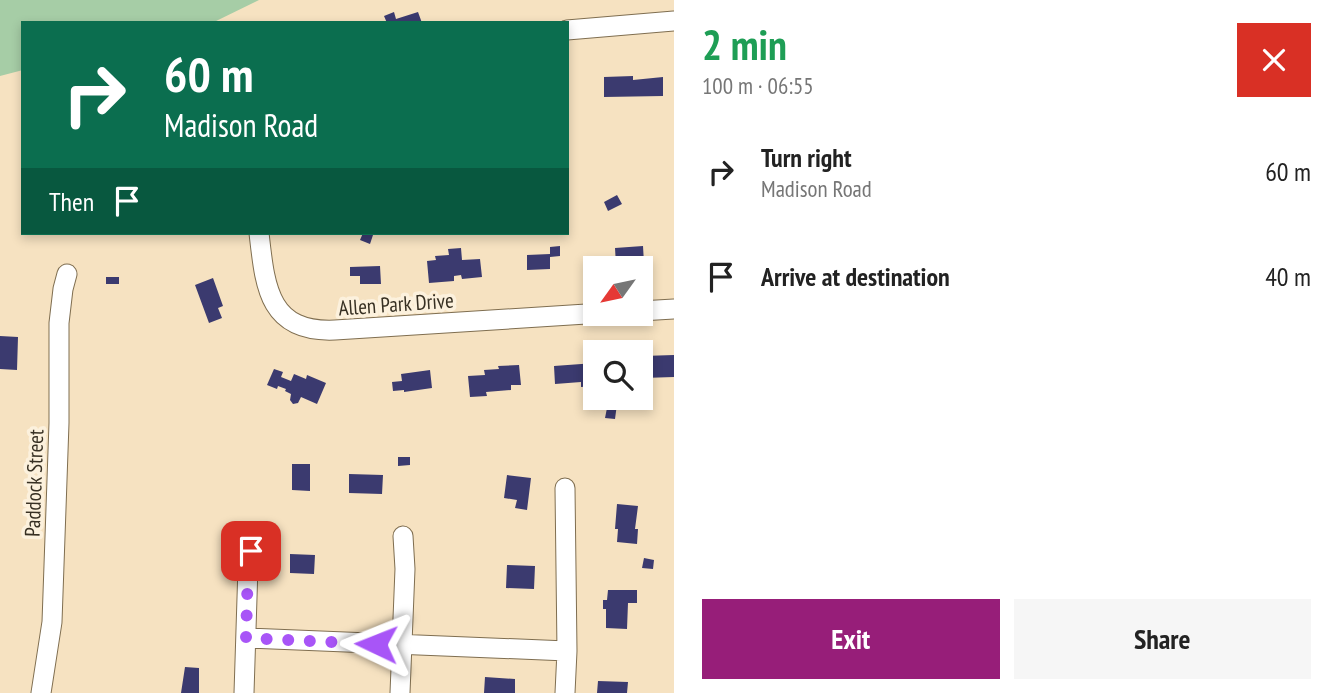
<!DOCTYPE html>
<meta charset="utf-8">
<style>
body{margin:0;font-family:"PT Sans Narrow",sans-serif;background:#f6f6f6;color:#222;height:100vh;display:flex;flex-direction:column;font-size:26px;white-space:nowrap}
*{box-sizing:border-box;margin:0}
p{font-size:23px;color:#767676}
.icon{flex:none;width:38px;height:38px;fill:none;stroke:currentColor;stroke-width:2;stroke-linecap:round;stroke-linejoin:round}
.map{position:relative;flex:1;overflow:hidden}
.sheet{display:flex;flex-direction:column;background:#fff;width:665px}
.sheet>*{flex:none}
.hud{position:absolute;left:21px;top:21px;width:548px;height:214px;border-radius:0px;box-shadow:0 4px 10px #0003;background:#0b6e4f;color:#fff;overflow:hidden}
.needle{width:46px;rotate:237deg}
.tools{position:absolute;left:583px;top:256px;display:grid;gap:14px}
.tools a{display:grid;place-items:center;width:70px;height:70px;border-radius:0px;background:#fff;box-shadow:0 4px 10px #0003;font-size:35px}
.pin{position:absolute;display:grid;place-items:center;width:60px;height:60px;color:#fff;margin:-30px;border-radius:14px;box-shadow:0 4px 10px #0006}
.me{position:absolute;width:77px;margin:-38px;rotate:272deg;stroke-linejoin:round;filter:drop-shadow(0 0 5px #0008)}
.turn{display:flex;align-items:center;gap:24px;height:147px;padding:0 28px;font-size:32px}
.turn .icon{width:91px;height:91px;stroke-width:2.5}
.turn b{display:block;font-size:49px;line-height:60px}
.then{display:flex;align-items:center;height:66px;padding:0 28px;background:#0003;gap:14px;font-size:26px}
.round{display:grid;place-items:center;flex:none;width:74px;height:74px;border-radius:0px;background:#f6f6f6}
.headline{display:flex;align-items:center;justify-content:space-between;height:119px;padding:0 28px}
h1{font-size:42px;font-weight:700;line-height:52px;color:#1e9e55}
.primary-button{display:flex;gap:14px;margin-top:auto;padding:14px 28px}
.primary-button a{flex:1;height:80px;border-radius:0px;background:#971e79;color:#fff;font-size:28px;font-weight:700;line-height:80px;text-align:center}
.primary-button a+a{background:#f6f6f6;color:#222}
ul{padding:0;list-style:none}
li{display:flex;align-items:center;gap:21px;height:105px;padding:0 28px}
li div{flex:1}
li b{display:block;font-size:26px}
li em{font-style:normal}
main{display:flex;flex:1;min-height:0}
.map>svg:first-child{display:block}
.green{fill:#a6cda6}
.building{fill:#3b3a6f}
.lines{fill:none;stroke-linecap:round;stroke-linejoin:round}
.minor-casing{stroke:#7f6e50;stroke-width:21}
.minor{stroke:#fff;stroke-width:19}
.route{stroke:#a855f7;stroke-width:12;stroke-dasharray:0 21.6}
.labels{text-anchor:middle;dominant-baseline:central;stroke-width:7;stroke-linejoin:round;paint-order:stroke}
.street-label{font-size:21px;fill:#373023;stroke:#fcf1dd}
</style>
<main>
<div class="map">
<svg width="674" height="693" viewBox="0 0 674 693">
<rect width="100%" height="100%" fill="#f6e2c1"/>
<path class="green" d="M0,0h259l-47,23h-189v47l-23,6z"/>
<path class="building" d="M394,12l2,7 22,-7 4,11h-35l-3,-7z
M633,76v4l30,-3v19l-59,1v-20z
M617,195l5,9 -14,7 -4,-9z
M363,233l10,2 -3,9 -10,-4z
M560,246v10l-10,1v12l-23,1v-15l23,-1v-7z
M643,246l1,17 -28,2 -1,-17z
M461,248l1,12 18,-1 2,18 -20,2 -1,-4 -7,1v5l-25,2 -2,-22 9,-1 -1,-4 14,-1 -1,-6z
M380,266l1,18h-21v-8h-10v-9z
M106,277h13v7h-13z
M213,278l10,28 -5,2 4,10 -13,5 -14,-38z
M0,336l18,1 -1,33 -17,-1z
M674,355v22l-31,1v-22z
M595,363v23l-14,1v-5l-26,2 -1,-18z
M519,365l2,20h-10v5l-25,2 1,4 -17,1 -2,-21 17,-1 -1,-5 15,-1 -1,-3z
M274,369l9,3 -2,5 10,4 3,-7 12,5 1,-4 19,8 -9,21 -16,-7 -3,6 -5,1 -3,-4 1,-6 -6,-3 1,-2 -8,-3 -1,3 -10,-4z
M430,370l2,18 -28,4v-2l-11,1 -1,-9 10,-1 -1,-7z
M640,388h7v16h-10v-7h3z
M608,403l9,1 -2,15 -10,-1z
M398,457h12v8l-12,1z
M292,464h18v27l-18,-1z
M349,474l34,1 -1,19 -33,-1z
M507,475l24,3 -4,32 -12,-2 2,-8 -13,-2z
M617,504l21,2 -3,23h3l-1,15 -20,-2 1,-13h-3z
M290,554l25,1 -1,19 -24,-1z
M644,558l10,2 -1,9 -11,-1z
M507,565l28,1 -1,23 -28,-1z
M608,590h29v13h-9l-1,26 -21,-1v-19h-3v-9h4z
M185,667l14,1v25h-18z
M485,677l30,2v14h-31z
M598,681l30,1 -1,11h-30z"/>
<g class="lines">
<defs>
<path id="minor" d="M567,30l107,-9
M259,233c6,53 9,100 76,97l267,-17
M640,311l34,-2
M565,488l2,163 -2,42
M246,638l321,13
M41,693l11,-71 7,-199v-100l4,-34 4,-15
M244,693l4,-127 3,-15
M400,693l5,-124 -2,-33"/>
</defs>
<use href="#minor" class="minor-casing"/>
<use href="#minor" class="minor"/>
</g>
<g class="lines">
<path class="route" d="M251,551l-3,15 -2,72 130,6"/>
</g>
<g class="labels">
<g class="street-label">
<text transform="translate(396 304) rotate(-4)">Allen Park Drive</text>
<text transform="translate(34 483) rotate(-88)">Paddock Street</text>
</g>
</g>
</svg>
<div class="tools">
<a><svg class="needle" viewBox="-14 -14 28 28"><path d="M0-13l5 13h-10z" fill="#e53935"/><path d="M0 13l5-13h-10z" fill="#767676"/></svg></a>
<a><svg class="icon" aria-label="search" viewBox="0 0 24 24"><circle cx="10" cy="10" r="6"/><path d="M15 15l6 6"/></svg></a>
</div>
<div class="pin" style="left:251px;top:551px;background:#d93025"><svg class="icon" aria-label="arrive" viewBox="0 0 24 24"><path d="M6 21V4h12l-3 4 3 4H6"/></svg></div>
<svg class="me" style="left:376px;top:644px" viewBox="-20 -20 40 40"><path d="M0-17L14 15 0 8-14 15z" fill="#a855f7" stroke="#fff" stroke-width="4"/></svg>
<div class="hud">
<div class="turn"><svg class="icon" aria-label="right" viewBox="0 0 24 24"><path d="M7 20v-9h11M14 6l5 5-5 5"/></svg><div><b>60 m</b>Madison Road</div></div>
<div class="then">Then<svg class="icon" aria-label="arrive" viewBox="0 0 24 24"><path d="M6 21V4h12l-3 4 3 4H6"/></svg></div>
</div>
</div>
<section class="sheet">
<div class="headline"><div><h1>2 min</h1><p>100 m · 06:55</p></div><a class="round" style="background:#d93025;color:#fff"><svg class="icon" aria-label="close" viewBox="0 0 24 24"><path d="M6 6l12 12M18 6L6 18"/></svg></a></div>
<ul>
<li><svg class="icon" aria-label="right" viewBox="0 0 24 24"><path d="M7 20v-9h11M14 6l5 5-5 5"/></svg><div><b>Turn right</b><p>Madison Road</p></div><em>60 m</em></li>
<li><svg class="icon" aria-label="arrive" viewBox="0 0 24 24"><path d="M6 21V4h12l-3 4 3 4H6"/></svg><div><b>Arrive at destination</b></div><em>40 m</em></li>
</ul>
<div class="primary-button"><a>Exit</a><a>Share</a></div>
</section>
</main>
